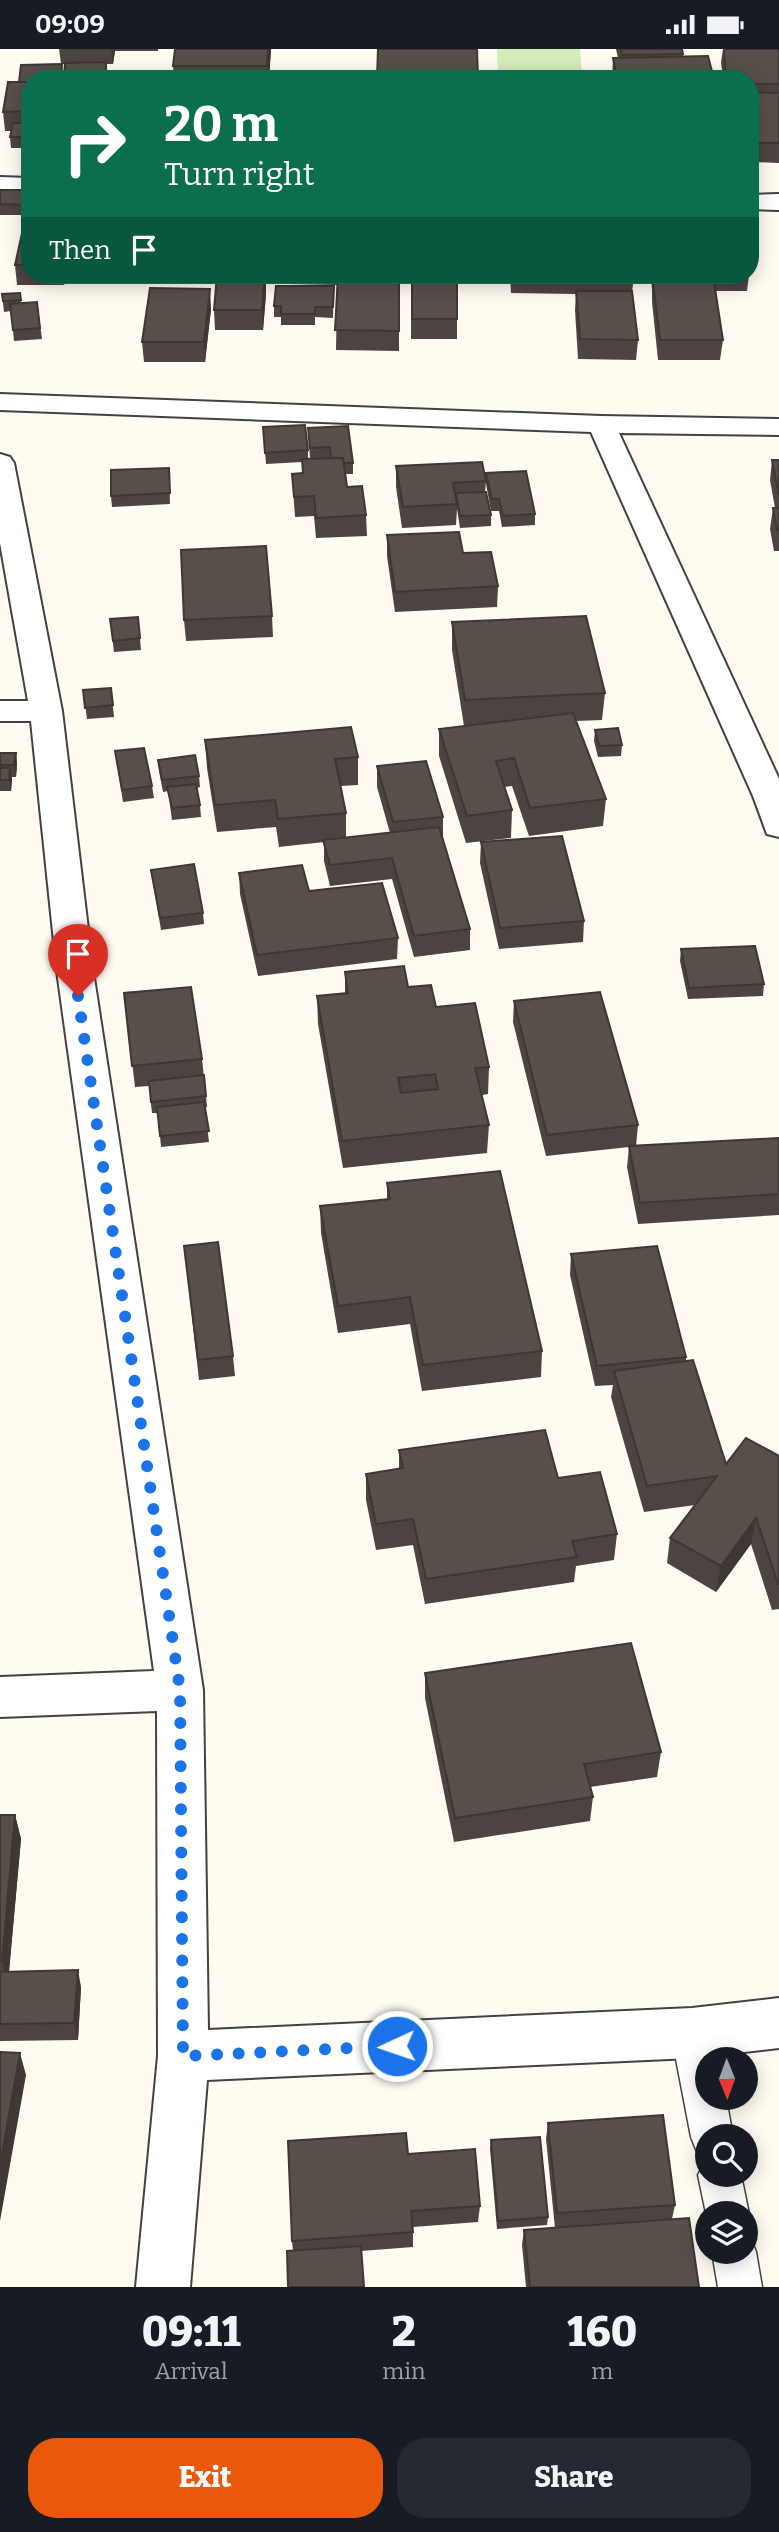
<!DOCTYPE html>
<style>
body{margin:0;font-family:Bitter,serif;background:#242831;color:#f1f3f6;height:100vh;display:flex;flex-direction:column;font-size:26px;white-space:nowrap}
*{box-sizing:border-box;margin:0}
p{font-size:23px;color:#9ea1a6}
.icon{flex:none;width:38px;height:38px;fill:none;stroke:currentColor;stroke-width:2;stroke-linecap:round;stroke-linejoin:round}
.map{position:relative;height:2238px;overflow:hidden}
.drawer{display:flex;flex-direction:column;background:#171b24;flex:1}
.drawer>*{flex:none}
.top-card{position:absolute;left:21px;top:21px;width:738px;height:214px;border-radius:28px;box-shadow:0 4px 18px #0003;background:#0b6e4f;color:#fff;overflow:hidden}
.needle{width:46px;rotate:179deg}
.fabs{position:absolute;left:695px;top:1998px;display:grid;gap:14px}
.fabs a{display:grid;place-items:center;width:63px;height:63px;border-radius:50%;background:#171b24;box-shadow:0 4px 18px #0003;font-size:35px}
.pin{position:absolute;display:grid;place-items:center;width:60px;height:60px;color:#fff;margin:-72px -30px;border-radius:50% 50% 50% 0;rotate:-45deg;box-shadow:0 0 7px #0007}
.pin .icon{rotate:45deg}
.me{position:absolute;width:77px;margin:-38px;rotate:267deg;stroke-linejoin:round;filter:drop-shadow(0 0 5px #0008)}
.turn{display:flex;align-items:center;gap:24px;height:147px;padding:0 28px;font-size:32px}
.turn .icon{width:91px;height:91px;stroke-width:2.5}
.turn b{display:block;font-size:49px;line-height:60px}
.then{display:flex;align-items:center;height:66px;padding:0 28px;background:#0003;gap:14px;font-size:26px}
.eta{display:flex;justify-content:space-evenly;align-items:center;height:119px;text-align:center}
.eta b{font-size:42px;font-weight:800;line-height:49px}
.cta{display:flex;gap:14px;margin-top:auto;padding:14px 28px}
.cta a{flex:1;height:80px;border-radius:28px;background:#ea580c;color:#fff;font-size:28px;font-weight:800;line-height:80px;text-align:center}
.cta a+a{background:#242831;color:#f1f3f6}
.status{display:flex;justify-content:space-between;align-items:center;height:49px;padding:0 35px;background:#171b24;direction:ltr}
.status svg{height:19px;fill:currentColor}
.map>svg:first-child{display:block}
.green{fill:#d5ebb9}
.lines{fill:none;stroke-linecap:round;stroke-linejoin:round}
.lane-casing{stroke:#424242;stroke-width:3}
.street-casing{stroke:#424242;stroke-width:4}
.lane{fill:#fff;fill-rule:evenodd}
.street{fill:#fff;fill-rule:evenodd}
.wall{fill:#4c4440}
.shaded-wall{fill:#3e3734}
.building{fill:#584f4b;stroke:#3e3734;stroke-width:2;fill-rule:evenodd}
.route{stroke:#1a73e8;stroke-width:12;stroke-dasharray:0 21.6}
</style>
<div class="status"><b>09:09</b><svg viewBox="0 0 49 12"><path d="M0 12V9h3v3zM5 12V6h3v6zM10 12V3h3v9zM15 12V0h3v12zM26 1h20v11H26zM47 4h2v5h-2z"/></svg></div>
<div class="map">
<svg width="779" height="2238" viewBox="0 0 779 2238">
<rect width="100%" height="100%" fill="#fffbf1"/>
<path class="green" d="M497,0h83l2,30h-84z"/>
<g class="lines">
<defs>
<path id="lane" d="M692,1964l15,6 11,41h-11v38h19l7,39h-26v19l-10,-4 -6,-15 -20,-104 6,-14z
M707,2109v17h34l8,39 -3,8v-8h-39v4l-9,-43z
M746,2186l4,1 6,16 6,35h-44l-6,-35h34z"/>
<path id="street" d="M0,128l30,1v14l-30,-1z
M779,145v16l-28,-1v-14z
M0,345l601,22 178,3v16l-160,-2 160,346v58l-12,-3 -14,-38 -162,-364 -591,-22z
M0,405l10,3 4,6 48,248 31,260 110,719 5,340 484,-22 87,-10v50l-87,10 -485,22 -17,207h-54l22,-231 -1,-345 -157,6v-40l154,-6 -97,-700 -26,-250h-31v-20h28l-28,-158z"/>
</defs>
<use href="#lane" class="lane-casing"/>
<use href="#street" class="street-casing"/>
<use href="#lane" class="lane"/>
<use href="#street" class="street"/>
</g>
<path class="wall" d="M59,0h99v2h-43l-2,13h-6v15h-43l1,-15h-4z
M175,0h96l-2,30h-95l-1,-13z
M616,0h66l1,7 31,23h-102l1,-21h5z
M723,0h56v114l-24,-1 -1,-5h-3v-78h-28l-2,-17z
M62,15l1,15h-33v69h-19l-1,-11 1,-6h-6l-2,-19 5,-30h11l2,-17z
M0,141h29l1,85h36l-2,10h-47l-2,-20 11,-50h-26z
M173,226h105l-1,9h-11v10l-3,36h-48l-1,-20 2,-27h-42z
M288,226h111v76l-63,-1 1,-65 -49,-1z
M411,226h62v8h-16v56h-46z
M510,226h124l-2,18 6,47 -2,20 -58,-1 -3,-49 1,-16 -65,-1z
M651,226h98l-2,16h-32l8,49 -3,20h-62l-6,-58v-11z
M334,237l-1,32 -18,-1v8h-34v-8h-7v-11z
M20,244l1,10 16,-1 5,37 -28,2 -3,-30 -7,1 -2,-18z
M211,260l-6,53h-61l-2,-20z
M263,378l45,23v9h2l-2,-31 45,35v11h-7l1,13 19,28 1,21 -51,2 -2,-22 -19,1 -3,-43 10,-1v-11l-36,2z
M772,411h7v91h-5l-4,-22 3,-21h2l-5,-28z
M396,417l90,15 -1,11 6,23v11l-31,2 -3,-19 -1,16 -54,3 -6,-41z
M169,419l1,36 -58,3 -1,-11z
M486,424l49,41v11l-33,2 -3,-16h-8l-5,-27z
M387,486l111,51 -1,21 -102,5 -8,-56z
M272,567l1,21 -87,4 -2,-21z
M138,568l3,33 -27,2 -4,-33z
M452,573l153,71 -3,27 -26,1 30,78 -3,27 -74,10 -17,-50 -8,1 8,23 -1,28 -45,5 -27,-87v-27l25,-3 -12,-76z
M111,639l3,29 -27,2 -4,-29z
M595,681l27,15 -1,11 -23,1 -4,-16z
M205,691l153,17v28l-17,1 5,27v25l44,-5 -13,-46v-21l66,51v20l27,92v21l-56,7 -22,-78 -62,7 -6,-25v-19l-45,5 -3,-20 -59,5 -10,-64z
M115,702l37,35 2,12 -31,4z
M0,704h16l1,11 -1,13h-4l-1,14h-11z
M158,711l41,16 1,11 -3,1 3,17 1,12 -29,3 -4,-29 -5,1 -4,-21z
M481,793l103,79 -1,21 -84,7 -19,-86z
M151,821l52,43 1,11 -43,6z
M239,824l159,65 -1,21 -139,17 -18,-82z
M681,900l83,35 -1,12 -75,3 -8,-38z
M345,923l63,15 28,20 53,60 -1,27 -6,1 7,30 -2,28 -144,15 -25,-144 -1,-28 28,-3z
M124,944l78,66 4,37 1,11 -2,1 4,34 -48,5 -3,-34h-6l-3,-27 -14,1z
M514,952l124,124 -2,21 143,-8v77l-141,9 -11,-57 2,-20 -83,9 -33,-134z
M387,1134l155,168 -1,26 -119,14 -12,-67 -72,9 -17,-100 -1,-27 67,-7z
M184,1197l49,110 2,20 -36,4z
M571,1205l115,103v4l40,103 53,-8v153l-7,1 -21,-66 -35,48 -49,-29 3,-25 25,-33 -51,7 -33,-115 2,-12 -18,1 -25,-111z
M399,1401l159,28 59,56 -3,26 -38,6 -2,16 -149,22 -12,-59 -37,5 -10,-50v-26l33,-5z
M425,1624l236,79 -4,25 -67,10 3,10 -3,24 -136,21 -29,-144z
M0,1766h15l6,24 -12,132 72,16 -3,53 -78,1z
M548,2074l127,82 -3,14 27,68h-173l-4,-42 2,-15 31,-2 -9,-89z
M491,2091l57,77 -1,8 -50,4 -7,-80z
M408,2105l72,52 -2,16 -65,5v20l-52,4h-68l-1,-10z"/>
<path class="shaded-wall" d="M111,0h4v2l-2,13z
M268,0h3l-2,30h-1z
M63,226h3l-2,10z
M265,226l1,19 -3,36 -1,-20z
M210,240l1,20 -6,53 -1,-20z
M16,704l1,11 -1,13 -2,-12z
M10,719l2,11 -1,12 -2,-11z
M756,1469l-5,26 -35,48 5,-26z
M15,1766l6,24 -13,144 -6,-22z
M78,1921l3,17 -3,53 -4,-17z
M20,2004l6,22 -26,146v-56z"/>
<path class="building" d="M175,0h93l-1,17h-94z
M378,0h99l1,30h-101z
M621,0h61l1,5 -61,1z
M724,0h55v35h-28v-5h-25z
M708,7l6,23h-97l-4,-21z
M106,13v15l-42,2 1,-16z
M62,15l-1,15h-31v3h-11l2,-17z
M8,33h22v29l-27,1z
M751,43l28,1v50h-22l-1,-5h-5z
M13,74h17v14h-20z
M0,141h29l-3,15 -26,-1z
M30,148v68h-15z
M217,226h48l-3,35h-48z
M338,226h61v56l-64,-1z
M654,226h48l1,2h-48z
M412,231l45,1v38h-45z
M653,233h61l9,58h-63z
M276,237h58l-1,21h-18v7h-34v-8h-7z
M150,239l60,1 -6,53h-62z
M576,242h56l6,49 -58,-1z
M20,244l1,7 -18,1 -1,-7z
M37,253l3,26 -27,2 -3,-26z
M305,376l3,25 -43,3 -2,-26z
M348,377l5,37h-9l-1,-5h-12l-1,-11 -20,1 -2,-20z
M343,409l4,29 15,-1 4,29 -50,3 -2,-22 -20,1 -2,-23 11,-1 -1,-14z
M772,411h7v35z
M482,413l4,19 -33,2 4,21 -54,3 -7,-41z
M169,419l1,25 -59,3v-26z
M526,422l9,43 -32,2 -4,-17h-7l-6,-26z
M486,443l5,23 -31,1 -4,-23z
M773,459h6v22h-2z
M459,483l4,21 28,-1 7,34 -103,6 -8,-57z
M266,497l6,70 -88,4 -3,-70z
M586,567l19,77 -140,7 -13,-78z
M138,568l2,21 -27,3 -3,-22z
M111,639l2,17 -28,3 -2,-18z
M573,664l33,86 -76,9 -16,-50 -18,3 16,49 -45,6 -28,-87z
M351,678l7,30 -23,2 11,54 -68,6 -3,-19 -60,5 -10,-65z
M618,679l4,17 -23,1 -4,-16z
M144,699l8,38 -30,4 -7,-39z
M0,704h16l-2,12h-14z
M195,706l4,21 -37,4 -4,-20z
M426,712l17,56 -50,5 -16,-56z
M0,719h10l-1,12h-9z
M196,735l4,21 -28,3 -5,-21z
M439,778l31,102 -56,7 -22,-78 -62,7 -7,-25z
M562,787l22,85 -84,7 -19,-86z
M194,815l9,49 -43,5 -9,-48z
M302,816l7,26 73,-8 16,55 -141,17 -18,-82z
M755,897l9,38 -75,4 -8,-39z
M404,917l4,21 23,-2 5,22 39,-4 14,64 -14,1 14,57 -147,16 -25,-145 31,-3 -3,-21zM435,1025l3,15 -37,4 -3,-15z
M191,938l11,72 -70,7 -8,-73z
M600,943l38,133 -91,10 -33,-134z
M204,1026l2,21 -55,6 -2,-21z
M204,1053l5,29 -49,5 -3,-29z
M779,1089v56l-139,9 -11,-57z
M500,1122l42,180 -119,14 -13,-68 -72,9 -18,-100 70,-7 -3,-16z
M218,1193l15,114 -35,4 -14,-114z
M657,1197l29,111 -89,9 -26,-112z
M693,1311l33,104 20,-26 33,18v128h-1l-22,-66 -35,48 -51,-28 47,-62 -70,10 -33,-115z
M545,1381l13,48 42,-6 17,62 -45,7 5,16 -151,22 -13,-60 -37,5 -10,-50 37,-6 -4,-18z
M631,1594l30,109 -77,12 9,33 -138,21 -30,-145z
M0,1766h15l-13,146h-2z
M78,1921l-4,53 -74,1v-52z
M0,2003l20,1 -20,112z
M663,2066l12,90 -118,8 -9,-90z
M406,2084l2,21 67,-5 5,57 -69,5 2,21 -121,9 -4,-100z
M540,2088l8,80 -50,4 -7,-81z
M689,2169l10,69h-169l-6,-57z
M361,2197l3,41h-76l-1,-36z"/>
<g class="lines">
<path class="route" d="M78,947l102,694 3,366 214,-10"/>
</g>
</svg>
<div class="fabs">
<a><svg class="needle" viewBox="-14 -14 28 28"><path d="M0-13l5 13h-10z" fill="#e53935"/><path d="M0 13l5-13h-10z" fill="#9ea1a6"/></svg></a>
<a><svg class="icon" aria-label="search" viewBox="0 0 24 24"><circle cx="10" cy="10" r="6"/><path d="M15 15l6 6"/></svg></a>
<a><svg class="icon" aria-label="layers" viewBox="0 0 24 24"><path d="M12 4l9 5-9 5-9-5zM3 14l9 5 9-5"/></svg></a>
</div>
<div class="pin" style="left:78px;top:947px;background:#d93025"><svg class="icon" aria-label="arrive" viewBox="0 0 24 24"><path d="M6 21V4h12l-3 4 3 4H6"/></svg></div>
<svg class="me" style="left:397px;top:1997px" viewBox="-20 -20 40 40"><circle r="17" fill="#1a73e8" stroke="#fff" stroke-width="3"/><path d="M0-11L8 9 0 5-8 9z" fill="#fff"/></svg>
<div class="top-card">
<div class="turn"><svg class="icon" aria-label="right" viewBox="0 0 24 24"><path d="M7 20v-9h11M14 6l5 5-5 5"/></svg><div><b>20 m</b>Turn right</div></div>
<div class="then">Then<svg class="icon" aria-label="arrive" viewBox="0 0 24 24"><path d="M6 21V4h12l-3 4 3 4H6"/></svg></div>
</div>
</div>
<section class="drawer">
<div class="eta">
<div><b>09:11</b><p>Arrival</p></div>
<div><b>2</b><p>min</p></div>
<div><b>160</b><p>m</p></div>
</div>
<div class="cta"><a>Exit</a><a>Share</a></div>
</section>
